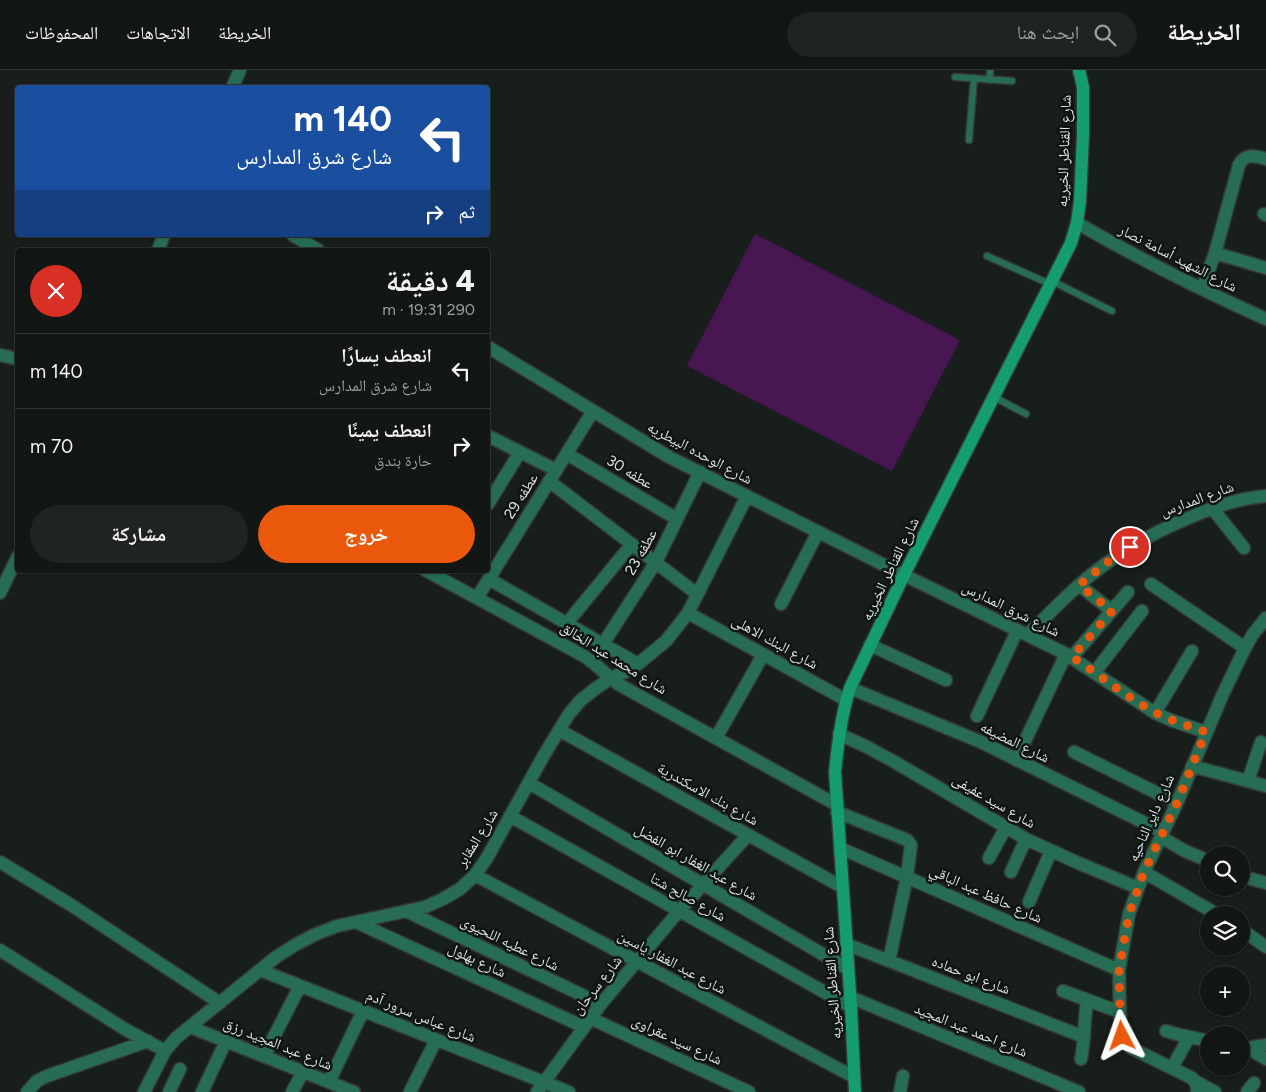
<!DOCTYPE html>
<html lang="ar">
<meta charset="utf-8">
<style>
body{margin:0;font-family:Figtree,"Noto Naskh Arabic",sans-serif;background:#1f2322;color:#f1f3f6;direction:rtl;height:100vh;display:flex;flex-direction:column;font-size:19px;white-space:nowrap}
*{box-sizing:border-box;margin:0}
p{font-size:16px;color:#9c9fa0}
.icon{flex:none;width:28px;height:28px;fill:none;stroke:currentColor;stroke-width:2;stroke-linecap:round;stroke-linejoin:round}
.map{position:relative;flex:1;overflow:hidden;direction:ltr}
.side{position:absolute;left:15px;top:178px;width:475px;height:325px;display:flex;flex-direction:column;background:#121614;border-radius:5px;box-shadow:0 1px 4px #0004,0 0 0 1px #313534;direction:rtl}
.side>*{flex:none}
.banner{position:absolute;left:15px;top:15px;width:475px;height:152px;border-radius:5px;box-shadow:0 1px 4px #0004,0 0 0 1px #313534;direction:rtl;background:#1a4fa0;color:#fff;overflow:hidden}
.tools{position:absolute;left:1200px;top:776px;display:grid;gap:10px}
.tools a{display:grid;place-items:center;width:50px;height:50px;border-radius:50%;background:#121614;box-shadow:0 1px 4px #0004,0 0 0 1px #313534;font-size:25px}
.pin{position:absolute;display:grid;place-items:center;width:42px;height:42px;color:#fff;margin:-21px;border:2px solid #fff;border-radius:50%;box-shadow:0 1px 5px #0007}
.me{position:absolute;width:55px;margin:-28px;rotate:356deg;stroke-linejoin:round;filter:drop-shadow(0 0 4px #0008)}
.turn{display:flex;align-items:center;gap:18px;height:105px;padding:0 15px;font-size:22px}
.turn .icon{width:65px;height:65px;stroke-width:2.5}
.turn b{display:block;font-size:35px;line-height:42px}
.then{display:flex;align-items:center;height:48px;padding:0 15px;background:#0003;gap:10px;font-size:19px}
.round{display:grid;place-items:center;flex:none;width:52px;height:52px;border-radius:26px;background:#1f2322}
.headline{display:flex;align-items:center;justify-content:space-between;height:85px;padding:0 15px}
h1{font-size:30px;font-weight:800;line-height:38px}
.cta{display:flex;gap:10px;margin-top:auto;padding:10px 15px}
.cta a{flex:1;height:58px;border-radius:30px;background:#ea580c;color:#fff;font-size:20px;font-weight:800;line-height:58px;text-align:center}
.cta a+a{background:#1f2322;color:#f1f3f6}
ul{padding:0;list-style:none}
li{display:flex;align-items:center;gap:15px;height:75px;padding:0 15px;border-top:1px solid #313534}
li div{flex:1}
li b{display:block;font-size:19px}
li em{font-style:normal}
header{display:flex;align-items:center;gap:30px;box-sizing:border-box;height:70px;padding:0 25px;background:#121614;border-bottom:1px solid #313534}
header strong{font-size:24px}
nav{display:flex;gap:28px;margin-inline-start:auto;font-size:18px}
.search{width:350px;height:45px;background:#1f2322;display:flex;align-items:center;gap:12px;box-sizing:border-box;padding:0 18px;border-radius:28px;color:#9c9fa0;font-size:19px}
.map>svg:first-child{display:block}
.park{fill:#481653}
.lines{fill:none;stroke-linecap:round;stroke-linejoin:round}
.service-casing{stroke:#343937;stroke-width:9}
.minor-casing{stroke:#343937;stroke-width:15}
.secondary-casing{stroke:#343937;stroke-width:15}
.service{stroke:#276d53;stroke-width:6}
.minor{stroke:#276d53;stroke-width:12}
.secondary{stroke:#159c71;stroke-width:12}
.route{stroke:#ea580c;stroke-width:9;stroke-dasharray:0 16.2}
.labels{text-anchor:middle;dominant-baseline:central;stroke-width:5;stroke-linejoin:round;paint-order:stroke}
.street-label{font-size:15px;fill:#dde2e0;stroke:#0f1512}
</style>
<header>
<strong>الخريطة</strong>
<div class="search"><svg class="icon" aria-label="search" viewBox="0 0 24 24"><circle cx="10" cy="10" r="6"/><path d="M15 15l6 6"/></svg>ابحث هنا</div>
<nav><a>الخريطة</a><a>الاتجاهات</a><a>المحفوظات</a></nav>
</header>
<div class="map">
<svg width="1266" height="1022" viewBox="0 0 1266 1022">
<rect width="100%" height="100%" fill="#181e1b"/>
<path class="park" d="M755,164l205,106 -68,131 -205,-105z"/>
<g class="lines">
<defs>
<path id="service" d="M955,7l57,4
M990,10v-10
M969,70l5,-62
M987,186l63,28
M1052,211l60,30
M994,327l32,17"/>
<path id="minor" d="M232,18l8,-18
M1264,144l2,1
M1077,153c61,35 124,67 189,96
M293,165l25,15
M158,180l6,-15
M1215,183l51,15
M1202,219l13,-36 24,-88c6,-12 16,-9 27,-6
M488,277l181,110 235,118 162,79 89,59 18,8 33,11
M0,285l18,4
M488,366l68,34
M567,384l110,65
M549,411l148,113
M488,434l32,-52
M1212,438l32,40
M425,500l157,85c14,8 24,20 36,29l219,121
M489,509l149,85
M1151,514l94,64
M1079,515l33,26
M0,523l18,-37
M477,528l116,-187
M781,534l37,-72
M688,543l158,87
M567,553l65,-79
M1027,565c17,-16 34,-34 52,-50 34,-30 72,-52 114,-69 23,-10 48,-18 73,-20
M603,574l53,-82 44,-90
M870,575l76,35
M1072,587l56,-65
M1095,602l47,-61
M850,618l131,54 182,90
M1155,643l37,-62
M977,646l40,-85
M559,660l283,157
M839,664l28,13 26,14 133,78 50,23 62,26
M716,668l47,-83
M1074,682l103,51
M1016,690l50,-106
M1192,696l74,20
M1248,711l13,-39
M529,713l319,186
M837,742l70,28 4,5 -4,31 -18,85
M510,746l341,191
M1161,767l24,14 24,10
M840,778l279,122
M989,788l17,-31
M0,792l71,43 149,98
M1011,802l15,-33
M1144,802l74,43
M475,805l379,202
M1241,806l25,7
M1029,832l22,-51
M406,841l195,93
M356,852l228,105
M1241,859l25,18
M846,874l238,93
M0,880l123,78c14,8 28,15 42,23
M260,900l309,122
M1063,921l57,21
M850,927l229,95
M590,948l159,74
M190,957l164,65
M1166,961l14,4 29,6
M1241,977l7,1 18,-3
M1248,978l18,11
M264,986l36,-70
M1081,989c4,-19 3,-39 6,-58
M1172,998l17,-31
M1195,1011l20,11
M329,1012l34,-71
M27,1022l10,-11 10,-5 101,-35
M144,1022l21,-41 11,-13 100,-81 19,-12 21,-11 21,-8 88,-19 18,-8 17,-10 15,-14 12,-17 57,-103 25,-41 12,-14 14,-11 16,-11 14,-6 13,-8 28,-23 22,-28 59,-117
M169,1022l11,-23
M202,1022l24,-51
M292,1022l11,-20
M410,1022l26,-52
M537,1022l64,-88 78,-93 69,-76
M900,1022l3,-16
M1197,1022c1,-6 -1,-10 -5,-14l-61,-30 -4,-3 -6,-9 -1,-24 -1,-42 10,-56 15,-42 33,-69 45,-107 23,-48 8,-14 13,-16
M1247,1022l7,-9"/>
<path id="secondary" d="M855,1022l-4,-85 -16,-235c3,-28 6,-56 15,-84l54,-113 167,-332 6,-20 3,-22 3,-65v-49l-4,-17"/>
</defs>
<use href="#service" class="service-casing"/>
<use href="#minor" class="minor-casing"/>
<use href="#secondary" class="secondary-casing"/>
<use href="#service" class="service"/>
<use href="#minor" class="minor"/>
<use href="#secondary" class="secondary"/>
</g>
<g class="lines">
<path class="route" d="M1122,966l-2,-24 -1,-42 10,-56 15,-42 33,-69 29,-71c-17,-6 -34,-11 -50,-19 -30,-16 -56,-38 -84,-56l40,-46 -33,-26 39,-31 12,-7"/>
</g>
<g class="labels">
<g class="street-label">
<text transform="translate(1064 81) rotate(-88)">شارع القناطر الخيريه</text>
<text transform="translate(1178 188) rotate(27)">شارع الشهيد أسامة نصار</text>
<text transform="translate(700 383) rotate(28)">شارع الوحده البيطريه</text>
<text transform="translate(630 402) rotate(31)">عطفه 30</text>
<text transform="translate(521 426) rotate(-58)">عطفه 29</text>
<text transform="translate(1197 429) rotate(-20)">شارع المدارس</text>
<text transform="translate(641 482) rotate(-61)">عطفه 23</text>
<text transform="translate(890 499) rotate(-64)">شارع القناطر الخيريه</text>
<text transform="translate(1011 539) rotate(26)">شارع شرق المدارس</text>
<text transform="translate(775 572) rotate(29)">شارع البنك الاهلى</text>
<text transform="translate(614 588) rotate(32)">شارع محمد عبد الخالق</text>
<text transform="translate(1015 672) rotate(26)">شارع المضيفه</text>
<text transform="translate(708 724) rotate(29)">شارع بنك الاسكندرية</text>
<text transform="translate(994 731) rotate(30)">شارع سيد عفيفى</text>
<text transform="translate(1151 748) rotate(-66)">شارع داير الناحيه</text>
<text transform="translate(477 768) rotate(-58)">شارع المقابر</text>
<text transform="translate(696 792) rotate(30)">شارع عبد الغفار ابو الفضل</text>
<text transform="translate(986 824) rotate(24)">شارع حافظ عبد الباقي</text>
<text transform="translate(688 827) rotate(29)">شارع صالح شتا</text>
<text transform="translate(510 873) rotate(26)">شارع عطيه اللحيوى</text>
<text transform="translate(477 890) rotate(25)">شارع بهلول</text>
<text transform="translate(672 892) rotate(28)">شارع عبد الغفار ياسين</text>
<text transform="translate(971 905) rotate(21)">شارع ابو حماده</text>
<text transform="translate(832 913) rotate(-94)">شارع القناطر الخيريه</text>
<text transform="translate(597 915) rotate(-52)">شارع سرحان</text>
<text transform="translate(421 946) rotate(22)">شارع عباس سرور آدم</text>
<text transform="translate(971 960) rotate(22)">شارع احمد عبد المجيد</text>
<text transform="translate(677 970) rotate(25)">شارع سيد عقراوى</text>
<text transform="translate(278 974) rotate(22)">شارع عبد المجيد رزق</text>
</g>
</g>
</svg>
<div class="tools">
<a><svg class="icon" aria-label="search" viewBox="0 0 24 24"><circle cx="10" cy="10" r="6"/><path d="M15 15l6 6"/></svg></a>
<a><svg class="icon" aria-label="layers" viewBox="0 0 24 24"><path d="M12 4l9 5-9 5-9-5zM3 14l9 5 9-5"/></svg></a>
<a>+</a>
<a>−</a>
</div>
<div class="pin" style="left:1130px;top:477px;background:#d93025"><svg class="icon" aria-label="arrive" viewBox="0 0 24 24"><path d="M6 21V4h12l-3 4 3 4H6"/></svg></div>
<svg class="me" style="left:1122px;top:966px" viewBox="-20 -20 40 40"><path d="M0-17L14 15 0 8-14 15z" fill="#ea580c" stroke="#fff" stroke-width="4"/></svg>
<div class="banner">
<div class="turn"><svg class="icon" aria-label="left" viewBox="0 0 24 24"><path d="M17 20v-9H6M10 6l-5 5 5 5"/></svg><div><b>140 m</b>شارع شرق المدارس</div></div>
<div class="then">ثم<svg class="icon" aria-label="right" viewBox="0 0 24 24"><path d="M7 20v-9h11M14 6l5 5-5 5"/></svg></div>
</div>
<section class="side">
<div class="headline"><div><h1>4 دقيقة</h1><p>290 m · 19:31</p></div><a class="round" style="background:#d93025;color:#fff"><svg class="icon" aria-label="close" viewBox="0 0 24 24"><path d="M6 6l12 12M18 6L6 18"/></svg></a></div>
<ul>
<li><svg class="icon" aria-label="left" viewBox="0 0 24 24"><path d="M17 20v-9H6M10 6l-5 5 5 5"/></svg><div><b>انعطف يسارًا</b><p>شارع شرق المدارس</p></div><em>140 m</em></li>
<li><svg class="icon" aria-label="right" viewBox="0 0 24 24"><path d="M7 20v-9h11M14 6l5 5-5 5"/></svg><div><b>انعطف يمينًا</b><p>حارة بندق</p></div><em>70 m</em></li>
</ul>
<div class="cta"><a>خروج</a><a>مشاركة</a></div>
</section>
</div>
